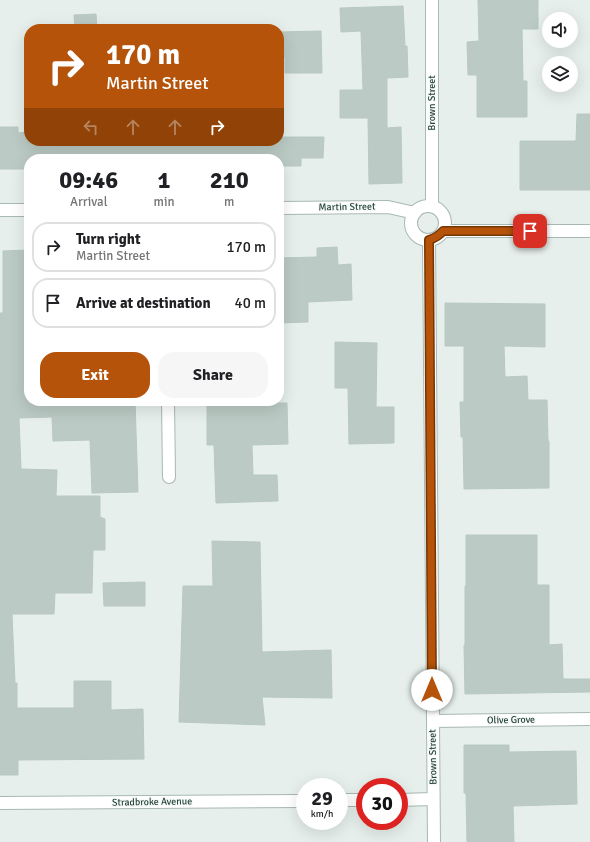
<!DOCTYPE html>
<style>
body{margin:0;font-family:Signika,sans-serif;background:#f6f6f6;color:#202124;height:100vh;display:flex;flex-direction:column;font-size:15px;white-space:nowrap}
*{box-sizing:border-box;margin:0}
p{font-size:13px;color:#757577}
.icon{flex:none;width:22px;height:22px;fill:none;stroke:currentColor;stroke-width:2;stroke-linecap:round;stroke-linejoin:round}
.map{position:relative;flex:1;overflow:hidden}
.drawer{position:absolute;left:24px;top:154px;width:260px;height:252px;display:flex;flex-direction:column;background:#fff;border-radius:16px;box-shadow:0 4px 16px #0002}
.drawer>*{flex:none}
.banner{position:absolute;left:24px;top:24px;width:260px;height:122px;border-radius:16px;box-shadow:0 4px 16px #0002;background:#b45309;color:#fff;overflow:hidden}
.buttons{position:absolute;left:542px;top:12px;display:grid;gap:8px}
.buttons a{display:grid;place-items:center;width:36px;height:36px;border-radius:50%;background:#fff;box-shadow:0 4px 16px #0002;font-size:20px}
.speed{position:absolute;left:296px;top:778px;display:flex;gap:8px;font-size:20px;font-weight:700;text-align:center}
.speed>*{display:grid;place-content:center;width:52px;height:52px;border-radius:50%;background:#fff;box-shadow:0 4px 16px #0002;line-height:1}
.speed small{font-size:10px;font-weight:400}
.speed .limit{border:6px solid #d22;background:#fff;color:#111}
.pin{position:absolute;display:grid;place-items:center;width:34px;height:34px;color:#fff;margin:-17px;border-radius:8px;box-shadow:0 2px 6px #0006}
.me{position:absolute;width:44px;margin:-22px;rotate:0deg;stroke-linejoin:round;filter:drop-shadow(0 0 3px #0008)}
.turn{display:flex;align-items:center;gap:14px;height:84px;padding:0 16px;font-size:18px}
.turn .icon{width:52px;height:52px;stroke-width:2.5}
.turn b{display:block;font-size:28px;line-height:34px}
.lanes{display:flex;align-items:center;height:38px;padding:0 16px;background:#0003;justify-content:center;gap:20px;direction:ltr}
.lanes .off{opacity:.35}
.eta{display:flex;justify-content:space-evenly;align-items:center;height:68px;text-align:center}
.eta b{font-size:24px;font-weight:700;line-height:28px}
.button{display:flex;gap:8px;margin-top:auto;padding:8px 16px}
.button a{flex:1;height:46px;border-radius:16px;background:#b45309;color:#fff;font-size:16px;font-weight:700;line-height:46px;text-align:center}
.button a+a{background:#f6f6f6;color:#202124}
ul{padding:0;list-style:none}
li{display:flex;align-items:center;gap:12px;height:50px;margin:0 8px 6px;padding:0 8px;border:2px solid #e0e0e0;border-radius:16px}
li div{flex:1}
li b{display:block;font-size:15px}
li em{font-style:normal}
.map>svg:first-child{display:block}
.building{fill:#bbcac4;stroke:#b8c9c2}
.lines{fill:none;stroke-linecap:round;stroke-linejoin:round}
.minor-casing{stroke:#a8b8b2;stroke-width:14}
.minor{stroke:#fff;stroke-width:12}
.route-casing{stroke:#753606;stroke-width:10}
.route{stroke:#b45309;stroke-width:7}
.labels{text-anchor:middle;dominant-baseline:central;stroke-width:3;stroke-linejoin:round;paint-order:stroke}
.street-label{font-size:10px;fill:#24423a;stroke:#f7fbf9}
</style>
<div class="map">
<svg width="590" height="842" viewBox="0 0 590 842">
<rect width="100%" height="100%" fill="#e6efeb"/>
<path class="building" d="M478,0h60v29h-16l1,52h4v36h-50v-42h-9l-1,-33 12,-1z
M403,6l2,40h2l1,31 -21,1v50l14,-1 1,56 -33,1 -1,-66h-28v-28h23l-2,-59 -20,1 -1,-24z
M96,14l1,15h-22l-1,-14z
M321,31l1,42h-37v-16h-6v-25z
M577,114h13v76h-70v-49h56z
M0,127h18v6l11,-1v9h150v4l69,-1v-3h31v-4h45l-1,21h-22v8h-22v-7h-250v10h-29z
M337,247l1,18 13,-1 1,36 -44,2v20l-29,1v-65l38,-1v-9z
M29,250v151h106l3,91 -46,1 -2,-53 -37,1 -1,-24 -33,1 2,51 36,1 -1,26h44v21l5,2v31h-12l-1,43h-37l-1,21h-42l3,69h2v25h57v-27h37v29l32,-1 1,50 -126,1v15h-18v-462h3v-62z
M445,303l100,1v43l-41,-1 1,31 22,-1 1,24h19l1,41h1v47l-85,1 -1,-52h-2l-1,-35h4v-56h-19z
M335,342l42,1 -1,64h18v36l-45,1 -1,-56h-13z
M207,403h80l1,41 -36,1 1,30h24l1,26 -62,2 -2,-58h-7z
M466,535h71v50h12v60l13,-1 1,35h27v13l-125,2 -1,-49h1v-59h1z
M212,541l48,1 2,110 69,-2 1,48 -70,-1 3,28 -86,-3 4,-136h30z
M145,582v24h-41l-1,-23z
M464,745h45v7l67,-1 1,53 -64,2 1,36h-47l-1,-49h-2z"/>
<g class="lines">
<defs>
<path id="minor" d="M432,206v-206
M411 223a17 17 0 1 1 34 0a17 17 0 1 1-34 0Z
M279,208l109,-1 27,6
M0,210h29
M443,231h147
M429,240l5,602
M168,401l1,76
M433,721l157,-2
M339,800h26
M399,800l34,-1
M0,803l305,-2"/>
</defs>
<use href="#minor" class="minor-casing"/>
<use href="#minor" class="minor"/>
</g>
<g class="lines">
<defs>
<path id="route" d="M432,690l-3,-450c6,-2 10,-4 14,-9h87"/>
</defs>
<use href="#route" class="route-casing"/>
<use href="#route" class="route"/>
</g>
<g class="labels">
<g class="street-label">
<text transform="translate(432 103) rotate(-90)">Brown Street</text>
<text transform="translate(347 207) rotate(-1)">Martin Street</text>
<text transform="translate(511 720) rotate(-1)">Olive Grove</text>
<text transform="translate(433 757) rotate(-91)">Brown Street</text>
<text transform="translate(152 802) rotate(-1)">Stradbroke Avenue</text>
</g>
</g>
</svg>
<div class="buttons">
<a><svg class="icon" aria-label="sound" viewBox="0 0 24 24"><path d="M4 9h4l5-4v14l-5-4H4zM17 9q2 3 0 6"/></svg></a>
<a><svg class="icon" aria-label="layers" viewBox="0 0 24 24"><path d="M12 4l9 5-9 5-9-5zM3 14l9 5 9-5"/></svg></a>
</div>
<div class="speed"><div>29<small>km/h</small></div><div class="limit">30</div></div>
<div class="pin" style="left:530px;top:231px;background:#d93025"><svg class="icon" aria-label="arrive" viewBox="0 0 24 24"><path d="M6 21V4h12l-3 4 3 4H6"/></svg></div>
<svg class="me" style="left:432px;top:690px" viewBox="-20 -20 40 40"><circle r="19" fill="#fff"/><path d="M0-13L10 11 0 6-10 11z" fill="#b45309"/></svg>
<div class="banner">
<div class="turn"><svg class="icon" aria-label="right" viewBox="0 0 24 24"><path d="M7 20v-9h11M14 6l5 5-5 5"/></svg><div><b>170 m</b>Martin Street</div></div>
<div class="lanes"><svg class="icon off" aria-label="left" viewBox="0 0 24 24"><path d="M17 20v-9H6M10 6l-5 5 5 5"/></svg><svg class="icon off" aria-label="ahead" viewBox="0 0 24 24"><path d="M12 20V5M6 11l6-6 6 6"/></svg><svg class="icon off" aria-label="ahead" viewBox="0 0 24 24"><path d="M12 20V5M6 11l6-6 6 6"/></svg><svg class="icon" aria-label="right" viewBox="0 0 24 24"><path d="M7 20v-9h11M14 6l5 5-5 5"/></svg></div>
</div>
<section class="drawer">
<div class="eta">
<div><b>09:46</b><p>Arrival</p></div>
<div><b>1</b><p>min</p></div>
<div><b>210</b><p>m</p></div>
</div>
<ul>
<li><svg class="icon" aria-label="right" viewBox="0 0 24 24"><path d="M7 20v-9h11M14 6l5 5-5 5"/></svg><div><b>Turn right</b><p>Martin Street</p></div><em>170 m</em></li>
<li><svg class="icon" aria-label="arrive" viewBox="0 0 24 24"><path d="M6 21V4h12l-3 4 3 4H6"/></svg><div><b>Arrive at destination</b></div><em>40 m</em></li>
</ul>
<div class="button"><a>Exit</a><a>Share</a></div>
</section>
</div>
